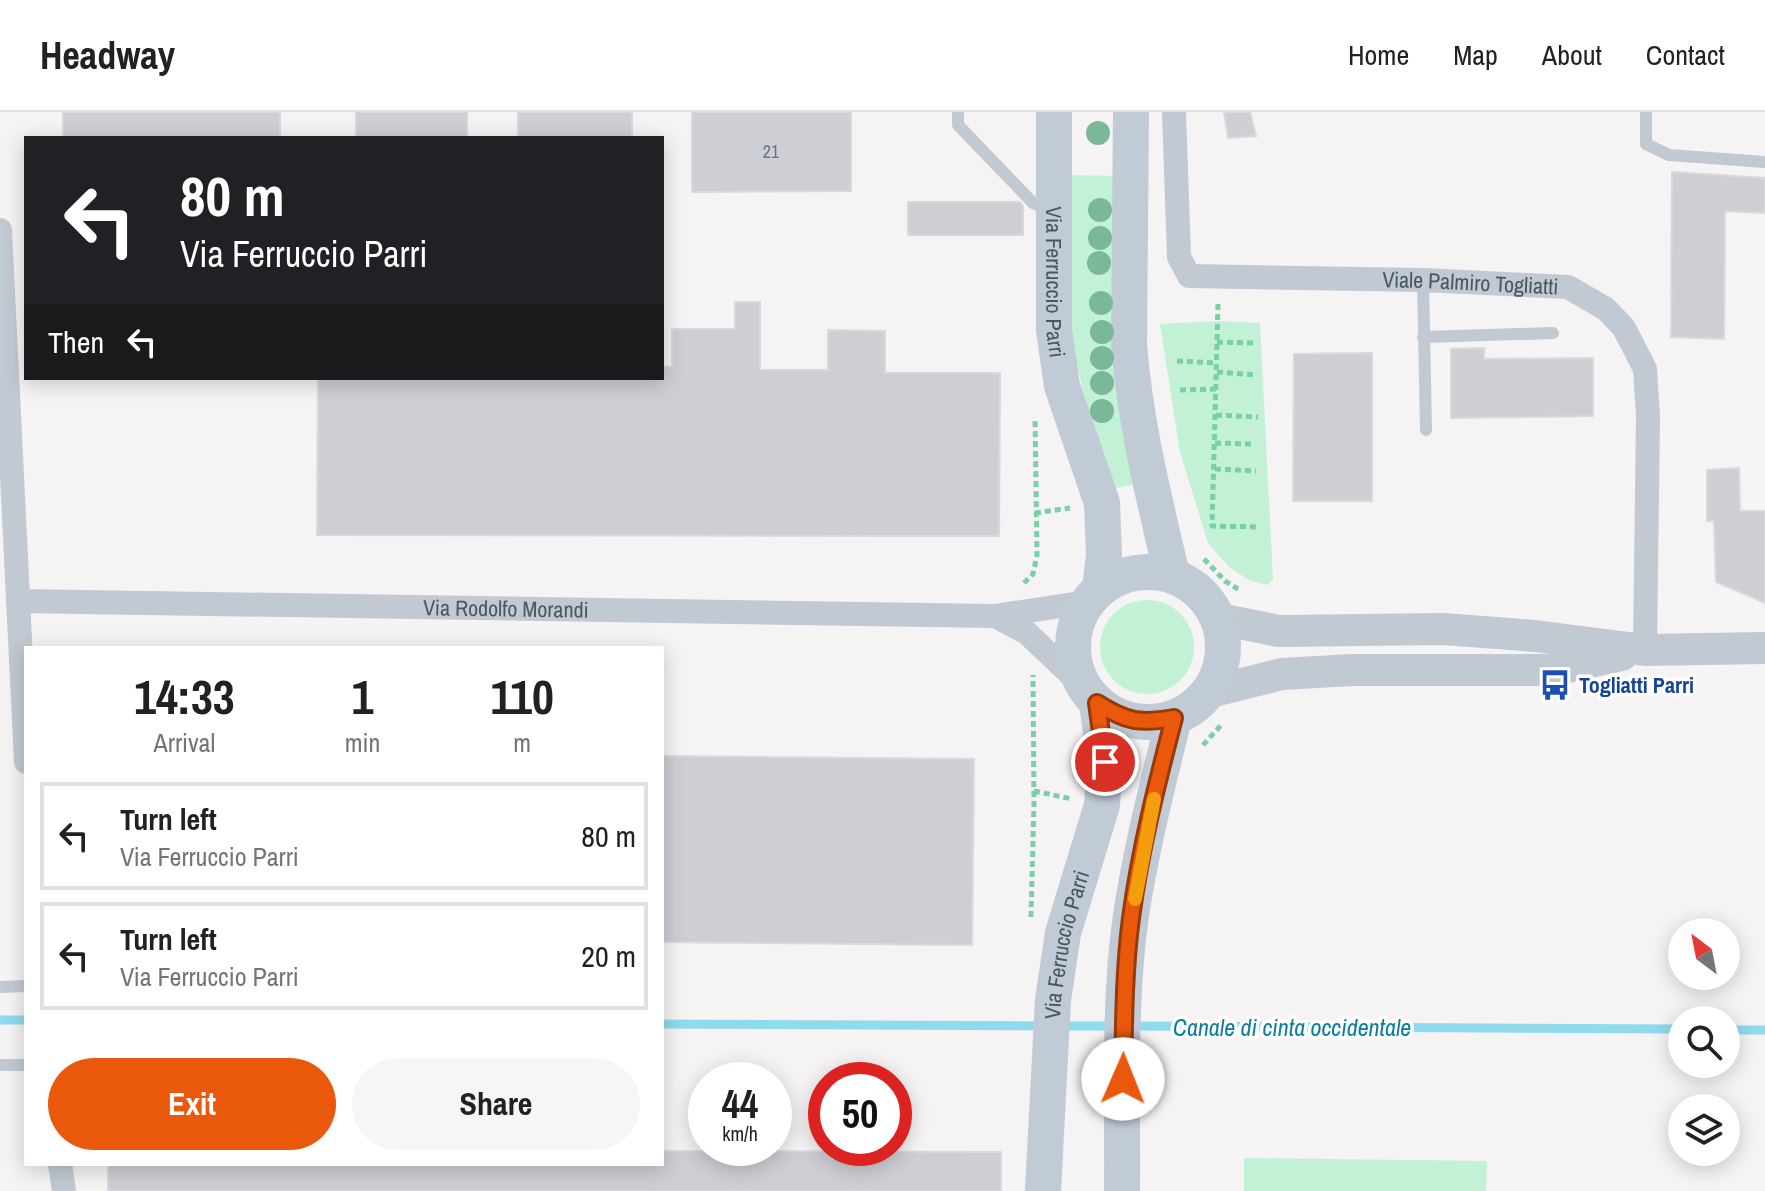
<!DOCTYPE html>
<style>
body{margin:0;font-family:"Archivo Narrow",sans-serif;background:#f6f6f6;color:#202124;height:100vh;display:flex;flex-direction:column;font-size:30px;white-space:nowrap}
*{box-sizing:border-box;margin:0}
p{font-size:26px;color:#757577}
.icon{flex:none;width:44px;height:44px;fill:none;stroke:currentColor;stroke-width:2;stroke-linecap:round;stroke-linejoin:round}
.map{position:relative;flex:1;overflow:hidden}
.details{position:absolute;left:24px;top:534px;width:640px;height:520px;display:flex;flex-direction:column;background:#fff;border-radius:0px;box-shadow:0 4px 20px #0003}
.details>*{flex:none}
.guide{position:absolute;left:24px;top:24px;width:640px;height:244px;border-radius:0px;box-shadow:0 4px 20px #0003;background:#202124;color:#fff;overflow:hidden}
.needle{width:52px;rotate:328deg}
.buttons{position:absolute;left:1668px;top:806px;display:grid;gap:16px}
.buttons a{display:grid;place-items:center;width:72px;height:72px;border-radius:50%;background:#fff;box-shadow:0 4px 20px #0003;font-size:40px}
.speed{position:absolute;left:688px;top:950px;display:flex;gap:16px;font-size:40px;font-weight:700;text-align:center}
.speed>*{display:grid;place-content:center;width:104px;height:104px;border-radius:50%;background:#fff;box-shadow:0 4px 20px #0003;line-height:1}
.speed small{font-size:20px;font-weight:400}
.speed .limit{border:12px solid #d22;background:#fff;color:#111}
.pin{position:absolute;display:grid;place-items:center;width:68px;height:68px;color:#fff;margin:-34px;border:4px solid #fff;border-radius:50%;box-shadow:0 2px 8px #0007}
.me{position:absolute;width:88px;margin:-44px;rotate:1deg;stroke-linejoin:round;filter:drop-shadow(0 0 6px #0008)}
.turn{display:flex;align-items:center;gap:28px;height:168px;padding:0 24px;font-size:36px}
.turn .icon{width:104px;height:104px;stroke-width:2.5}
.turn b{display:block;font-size:56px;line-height:68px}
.then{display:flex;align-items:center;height:76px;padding:0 24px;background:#0003;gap:16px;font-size:30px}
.eta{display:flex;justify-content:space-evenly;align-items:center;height:136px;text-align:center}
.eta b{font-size:48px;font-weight:700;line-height:56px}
.button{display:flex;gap:16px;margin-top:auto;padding:16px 24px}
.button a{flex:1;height:92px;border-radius:48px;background:#ea580c;color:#fff;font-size:32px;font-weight:700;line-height:92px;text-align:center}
.button a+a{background:#f6f6f6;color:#202124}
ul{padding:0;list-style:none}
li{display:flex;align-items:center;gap:24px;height:108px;margin:0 16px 12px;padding:0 8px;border:4px solid #e0e0e0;border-radius:0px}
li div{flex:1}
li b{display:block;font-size:30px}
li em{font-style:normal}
header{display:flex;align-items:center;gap:48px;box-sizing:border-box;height:112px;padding:0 40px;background:#fff;border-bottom:2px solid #e0e0e0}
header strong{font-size:38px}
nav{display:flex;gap:44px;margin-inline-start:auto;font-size:28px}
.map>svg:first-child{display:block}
.green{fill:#c3f1d5}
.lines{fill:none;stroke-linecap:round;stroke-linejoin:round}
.stream{stroke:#90daee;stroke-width:9}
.building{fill:#cdcfd5;stroke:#d7d9de;stroke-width:2}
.path{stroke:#7ad0a6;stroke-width:5;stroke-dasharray:6 4;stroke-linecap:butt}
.service{stroke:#c1cad2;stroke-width:12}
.minor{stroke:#c1cad2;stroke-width:24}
.tertiary{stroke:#c1cad2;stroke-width:32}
.secondary{stroke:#c1cbd6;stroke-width:36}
.tree{fill:#7bb799}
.route-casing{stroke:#983908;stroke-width:20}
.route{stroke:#ea580c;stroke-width:14}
.slow{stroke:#f59e0b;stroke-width:14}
.labels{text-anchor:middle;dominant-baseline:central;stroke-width:7;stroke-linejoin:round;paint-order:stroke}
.number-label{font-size:18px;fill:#6b747e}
.street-label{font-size:22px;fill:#4a5661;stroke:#fff}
.transit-label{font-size:22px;font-weight:bold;fill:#164399;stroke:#fff;text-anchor:start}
.water-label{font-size:24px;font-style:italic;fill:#0c7c9b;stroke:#fff}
</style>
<header>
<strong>Headway</strong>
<nav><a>Home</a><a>Map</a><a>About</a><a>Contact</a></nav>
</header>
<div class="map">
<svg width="1765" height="1079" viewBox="0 0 1765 1079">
<rect width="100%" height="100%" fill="#f5f3f3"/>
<path class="green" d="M1069,63l51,1 16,308 -21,4c-20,-54 -37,-105 -45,-162z
M1218,209l42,2 13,257 -6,5 -18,-5 -20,-13 -21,-24 -28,-91 -20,-128z
M1100 535a47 47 0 1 1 94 0a47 47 0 1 1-94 0Z
M1244,1046l243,3 -1,30h-242z"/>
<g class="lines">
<path class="stream" d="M0,908h26
M662,912l381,2
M1057,914h58
M1129,914l553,3
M1726,918h39"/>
</g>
<path class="building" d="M63,0h217v26h-217z
M356,0h111v26h-111z
M518,0h114v26h-114z
M692,0h159v79l-159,1z
M1224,0h26l6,24 -28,2z
M1672,60l93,6v35l-40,-2 -1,128 -53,-2z
M908,90h112l3,4v29h-115z
M735,190h25v68h68v-40l57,1v42h115l-1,163 -682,-1 1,-157h344v-12l10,1v-38h63z
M1484,236v11l109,-1v58l-142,2v-69z
M1372,241v148h-79l1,-147z
M1739,356l1,43h25v92l-49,-21 -2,-61h-7v-51z
M662,644l312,3 -2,186 -310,-3z
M662,1039l339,1v39h-893v-27h554z"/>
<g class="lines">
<path class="path" d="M1218,192l-6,222 45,1
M1217,230l38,1
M1177,249l40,2
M1217,260l40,3
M1180,278l36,-1
M1216,303l42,2
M1215,331l39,1
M1215,357l41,2
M1035,401l35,-5
M1204,447l21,22 13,8
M1024,471l9,-9 4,-19 -2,-138
M1203,633l20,-22
M1034,679l38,8
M1031,805l3,-115 -1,-127"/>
<path class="service" d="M958,0v13l75,78 18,9
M1646,0v32l23,11 96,7
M1423,168l3,150
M1423,225l130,-4
M0,875l26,-1
M0,953h26"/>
<g class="minor">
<path id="s1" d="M1174,0l5,145 10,19 234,4 145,7 38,22 18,19 21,41 3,47 -3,234"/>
<path d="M0,118l26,532"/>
<path id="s2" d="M18,489l977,15 92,-14"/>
<path d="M995,504l32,17 55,52"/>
<path d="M60,1052l4,27"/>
</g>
<path class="tertiary" d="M1219,507l60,12 165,-2 91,7 110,14 120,-2
M1210,580l72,-18 70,-4h203l67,-15"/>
<g class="secondary">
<path id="s3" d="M1054,0v218l8,56 40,117 2,52 -4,34"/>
<path d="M1131,0l-2,232c6,79 25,154 43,231"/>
<circle cx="1148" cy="535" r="75"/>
<path id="s4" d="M1043,1079l10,-191 10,-67 39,-128 3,-43 -8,-59"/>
<path d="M1122,1079c1,-91 -4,-185 9,-276 10,-66 27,-132 43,-197"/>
</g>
</g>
<g class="tree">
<circle cx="1098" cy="21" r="12"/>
<circle cx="1100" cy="98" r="12"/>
<circle cx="1100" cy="126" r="12"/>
<circle cx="1099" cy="151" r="12"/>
<circle cx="1101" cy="191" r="12"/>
<circle cx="1102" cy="220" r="12"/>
<circle cx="1102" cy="246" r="12"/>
<circle cx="1102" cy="271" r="12"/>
<circle cx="1102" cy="299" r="12"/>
</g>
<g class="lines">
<defs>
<path id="route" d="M1105,650l-8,-59c30,19 43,21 77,15 -17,65 -34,132 -43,200 -7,53 -7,107 -8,161"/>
</defs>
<use href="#route" class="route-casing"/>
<use href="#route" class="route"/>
<path class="slow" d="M1135,787l19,-100"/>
</g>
<defs>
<symbol id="bus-bare" viewBox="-9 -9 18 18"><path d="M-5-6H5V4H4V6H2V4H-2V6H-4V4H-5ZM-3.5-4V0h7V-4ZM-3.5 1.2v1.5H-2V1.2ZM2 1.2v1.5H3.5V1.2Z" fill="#1a4fb4" stroke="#fff" stroke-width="2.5" paint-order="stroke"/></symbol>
</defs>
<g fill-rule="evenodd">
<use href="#bus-bare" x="1533" y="551" width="44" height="44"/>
</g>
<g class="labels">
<g class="number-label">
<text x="771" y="39">21</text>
</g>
<g class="street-label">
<text stroke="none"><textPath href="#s3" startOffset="170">Via Ferruccio Parri</textPath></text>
<text stroke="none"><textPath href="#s1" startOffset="448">Viale Palmiro Togliatti</textPath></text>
<text stroke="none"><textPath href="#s2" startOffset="488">Via Rodolfo Morandi</textPath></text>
<text stroke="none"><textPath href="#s4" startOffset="248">Via Ferruccio Parri</textPath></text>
</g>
<g class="transit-label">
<text x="1579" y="573">Togliatti Parri</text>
</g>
<g class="water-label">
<text x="1292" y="915">Canale di cinta occidentale</text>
</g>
</g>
</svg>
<div class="buttons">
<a><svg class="needle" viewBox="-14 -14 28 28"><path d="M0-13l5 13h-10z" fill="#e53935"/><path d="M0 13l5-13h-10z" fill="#757577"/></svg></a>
<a><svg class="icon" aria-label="search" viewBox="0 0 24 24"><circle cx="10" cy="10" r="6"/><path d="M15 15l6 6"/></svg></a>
<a><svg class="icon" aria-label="layers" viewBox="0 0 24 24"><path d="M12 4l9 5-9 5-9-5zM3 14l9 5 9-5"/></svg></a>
</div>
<div class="speed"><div>44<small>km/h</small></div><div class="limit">50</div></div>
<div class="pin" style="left:1105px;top:650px;background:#d93025"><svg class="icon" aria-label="arrive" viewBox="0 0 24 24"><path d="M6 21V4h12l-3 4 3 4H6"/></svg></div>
<svg class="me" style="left:1123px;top:967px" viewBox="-20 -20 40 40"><circle r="19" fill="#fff"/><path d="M0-13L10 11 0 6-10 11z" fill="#ea580c"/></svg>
<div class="guide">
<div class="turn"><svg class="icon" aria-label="left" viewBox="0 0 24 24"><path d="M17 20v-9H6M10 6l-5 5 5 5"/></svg><div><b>80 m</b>Via Ferruccio Parri</div></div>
<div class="then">Then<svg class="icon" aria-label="left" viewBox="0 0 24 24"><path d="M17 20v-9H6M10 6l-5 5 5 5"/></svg></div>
</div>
<section class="details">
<div class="eta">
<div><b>14:33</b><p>Arrival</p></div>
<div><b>1</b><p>min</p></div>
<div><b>110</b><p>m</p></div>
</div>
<ul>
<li><svg class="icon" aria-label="left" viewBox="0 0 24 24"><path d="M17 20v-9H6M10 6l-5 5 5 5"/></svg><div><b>Turn left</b><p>Via Ferruccio Parri</p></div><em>80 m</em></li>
<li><svg class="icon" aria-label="left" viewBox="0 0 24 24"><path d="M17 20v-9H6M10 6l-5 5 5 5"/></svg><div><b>Turn left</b><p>Via Ferruccio Parri</p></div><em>20 m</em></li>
</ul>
<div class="button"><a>Exit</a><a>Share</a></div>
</section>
</div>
